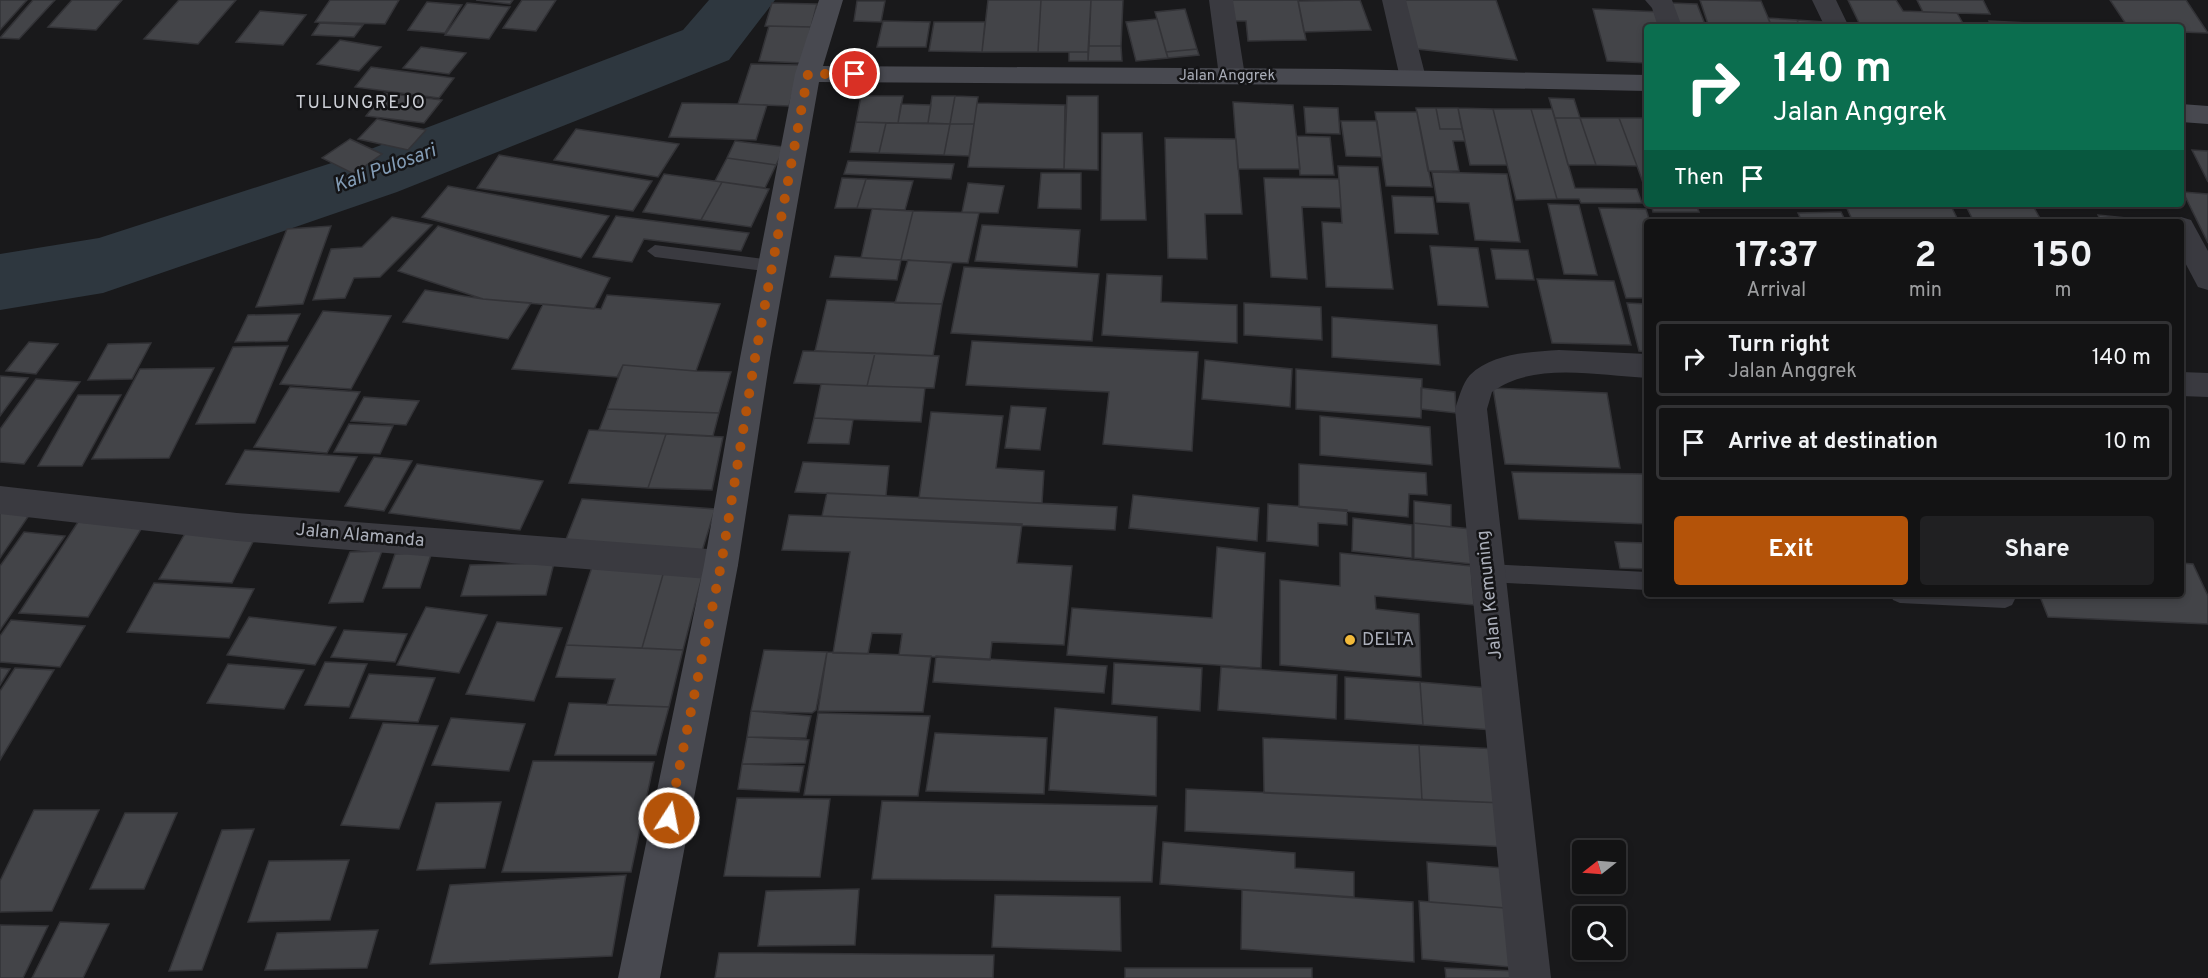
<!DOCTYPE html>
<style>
body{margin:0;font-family:Overpass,sans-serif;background:#202022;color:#f1f3f6;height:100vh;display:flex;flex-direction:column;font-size:22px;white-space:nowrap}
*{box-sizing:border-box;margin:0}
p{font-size:20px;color:#9d9ea0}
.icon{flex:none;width:33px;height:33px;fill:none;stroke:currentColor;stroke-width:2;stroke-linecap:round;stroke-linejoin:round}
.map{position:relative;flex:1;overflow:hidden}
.drawer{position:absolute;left:1644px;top:219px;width:540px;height:378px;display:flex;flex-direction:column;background:#131314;border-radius:6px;box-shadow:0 3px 9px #0003,0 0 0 2px #323234}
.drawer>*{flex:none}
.banner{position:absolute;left:1644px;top:24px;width:540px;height:183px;border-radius:6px;box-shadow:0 3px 9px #0003,0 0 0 2px #323234;background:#0b6e4f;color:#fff;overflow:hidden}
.needle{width:39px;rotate:253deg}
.fabs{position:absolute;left:1572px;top:840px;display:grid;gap:12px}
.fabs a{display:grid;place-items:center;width:54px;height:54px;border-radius:6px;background:#131314;box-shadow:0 3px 9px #0003,0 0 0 2px #323234;font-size:30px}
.pin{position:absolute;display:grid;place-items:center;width:51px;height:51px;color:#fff;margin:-26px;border:3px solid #fff;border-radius:50%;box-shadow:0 2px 6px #0007}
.me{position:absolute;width:66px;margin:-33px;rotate:11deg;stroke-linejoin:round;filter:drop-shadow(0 0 4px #0008)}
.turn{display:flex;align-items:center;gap:21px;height:126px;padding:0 30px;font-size:27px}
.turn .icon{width:78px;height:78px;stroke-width:2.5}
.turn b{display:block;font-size:42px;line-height:51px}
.then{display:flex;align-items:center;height:57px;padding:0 30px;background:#0003;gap:12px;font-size:22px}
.eta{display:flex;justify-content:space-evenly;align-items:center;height:102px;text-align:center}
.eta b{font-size:36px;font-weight:700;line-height:42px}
.cta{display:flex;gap:12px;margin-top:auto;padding:12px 30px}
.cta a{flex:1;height:69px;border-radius:6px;background:#b45309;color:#fff;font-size:24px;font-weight:700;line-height:69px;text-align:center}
.cta a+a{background:#202022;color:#f1f3f6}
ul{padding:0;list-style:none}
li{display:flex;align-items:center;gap:18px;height:75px;margin:0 12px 9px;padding:0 18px;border:3px solid #323234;border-radius:6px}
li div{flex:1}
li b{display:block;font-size:22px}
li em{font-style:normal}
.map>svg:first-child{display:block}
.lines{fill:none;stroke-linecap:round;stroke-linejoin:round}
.river{fill:#2e373f;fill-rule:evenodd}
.building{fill:#434448;stroke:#333337;stroke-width:1.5}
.lane{fill:#3a3a40;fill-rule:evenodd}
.street{fill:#3a3a40;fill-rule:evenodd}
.secondary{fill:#484950;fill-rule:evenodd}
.route{stroke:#b45309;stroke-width:10;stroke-dasharray:0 18}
.poi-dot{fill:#f2ba3a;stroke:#141416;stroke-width:2}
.labels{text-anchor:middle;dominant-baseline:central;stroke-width:5;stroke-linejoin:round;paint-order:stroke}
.far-street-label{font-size:15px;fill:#abafba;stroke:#141416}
.far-quarter-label{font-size:18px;letter-spacing:1.5px;fill:#cccfd6;stroke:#141416}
.street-label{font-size:18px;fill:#abafba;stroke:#141416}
.poi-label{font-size:18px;fill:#abafba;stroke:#141416;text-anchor:start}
.water-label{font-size:20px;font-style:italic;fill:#839cb5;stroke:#141416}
</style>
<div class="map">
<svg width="2208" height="978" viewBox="0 0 2208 978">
<rect width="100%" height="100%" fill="#19191b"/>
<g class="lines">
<path class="river" d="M709,0h66l-46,60 -332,132 -294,101 -103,17v-56l99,-16 248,-80 336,-128z"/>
</g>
<path class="building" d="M0,0h27l-27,30z
M33,0h22l-36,39 -19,-1z
M72,0h50l-26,30 -48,-3z
M179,0h57l-38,44 -54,-5z
M330,0h69l-14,24 -70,-2z
M476,0h37l-3,4z
M522,0h34l-20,31 -33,-3z
M988,0h53l-3,52h-56z
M1041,0h50l-3,52h-50z
M1091,0h32l-2,46h-32z
M1229,0h69l8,40 -58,1 -2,-20h-14z
M1360,0l11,30 -67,2 -6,-31z
M1401,0h95l21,60 -100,-11z
M1700,0l61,1 11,26h-63z
M1848,0h48l7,11 54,2 8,14h-104z
M1917,0h66l7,14 -67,-2z
M2110,0h76l22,33 -27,-1v-5h-53z
M857,1h28l-4,21 -27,-1z
M427,2l35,3 -17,28 -37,-3z
M467,3l43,4 -21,32 -44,-4z
M772,3l45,1 -6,23 -46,-1z
M1671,3l26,1 9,23h-26z
M1185,9l12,40 -31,3 -11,-40z
M1593,9l69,3 5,15h-20v36l-40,-2z
M260,11l46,4 -23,30 -47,-3z
M1768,18l29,2 3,7h-28z
M1157,19l11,39 -32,3 -10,-39z
M1797,20l28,2 2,5h-27z
M883,21l47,1 -4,25h-49z
M1989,21l59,3 2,3h-58z
M934,22h51l-3,30 -53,-1z
M320,23l43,2 -9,12 -42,-2z
M769,26l42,1 -9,36 -43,-2z
M340,40l41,7 -22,24 -42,-7z
M1089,46h32l1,15h-34z
M421,47l45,6 -17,21 -46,-6z
M1197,49l2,6 -31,3 -2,-6z
M1069,52h19v9h-19z
M751,64l50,1 -12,41 -51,-2z
M371,67l83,11 -15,20 -84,-11z
M384,93l58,7 -18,23 -58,-7z
M861,96h42l-5,27 -42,-1z
M932,96h23l-5,28 -22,-1z
M955,96l23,1 -4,27h-24z
M1067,96h31v74l-34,-1z
M1549,98l25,1 6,19h-25z
M1233,102l60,3 7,64h-62z
M682,103l56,1 29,1 -11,35 -87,-3z
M977,103l88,2 -1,64 -96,-2z
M901,104l30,1 -3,18h-30z
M1304,107l34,1 2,26 -34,-1z
M1416,108h20l4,21h22l3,12h-12l6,30h-31z
M1436,108h22l4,21h-22z
M1458,108l35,1 14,56h-37z
M1493,109h38l26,90 -41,1z
M1531,109h21l23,79 62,1 5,14h-61l-2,-4h-22z
M1375,112h42l15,75 -46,-1z
M1555,118h25l16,47h-28z
M1580,118h39l18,48 -41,-1z
M1619,118h28v76l-10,-28z
M377,119l49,11 -18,20 -50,-11z
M1341,121h36l5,36 -36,-1z
M856,122l30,1 -7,30 -29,-1z
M886,123l64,1 -6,31 -65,-2z
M950,124h24l-5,32 -25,-1z
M576,129l103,15 -21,33 -104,-17z
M1102,133h40l4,87h-45z
M1297,136l33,1 4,38h-34z
M1165,138l71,1 6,75h-37l2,45 -39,-1z
M350,139l32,15 -28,20 -32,-16z
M735,141l50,6 -9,18 -49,-7z
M2192,150l16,1v31z
M499,155l153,26 -19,30 -156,-23z
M727,158l49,7 -11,23 -50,-7z
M848,161l106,3 -3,15 -107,-5z
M1338,166l40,1 15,122 -67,-2 -4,-65 20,1z
M1432,172l75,2 13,68 -45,-2 -6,-37 -32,-1z
M1041,173h40v36l-43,-1z
M664,174l58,8 -21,38 -58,-8z
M842,178l24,1 -9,29h-22z
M1264,178l75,1 2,29 -39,-1 5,72 -36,-2z
M866,179l47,2 -8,29 -48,-2z
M722,182l47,7 -18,38 -50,-7z
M968,183l36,3 -6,27 -36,-1z
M448,186l161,30 -28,42 -159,-41z
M2183,192l25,2v49z
M1392,196l41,1 5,37 -43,-1z
M1548,204l31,1 18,70 -33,-1z
M1651,204h45l3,8h-46z
M1845,204h105l9,18h-106z
M1965,204h67l10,18h-68z
M1599,208l47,1 4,13h-3v76h-21z
M872,209l41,2 -12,49 -40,-2z
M913,211l66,2 -11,50 -67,-3z
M1841,212l5,10h-44l-4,-9z
M2098,215l47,5v2h-44z
M616,216l133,17 -8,18 -97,-12 -12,23 -39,-5z
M392,217l40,8 -52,52 -26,1 -9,20 -32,2 18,-51 31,-2z
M982,225l98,5 -3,37 -102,-6z
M331,226l-28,78 -47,3 31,-78z
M438,226l172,52 -16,31 -111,-10 -85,-28z
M1430,246l48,2 10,59 -50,-2z
M1491,249l37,1 6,30 -38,-1z
M835,256l66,4 -4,20 -67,-3z
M908,260l44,3 -10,41 -47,-1z
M964,267l135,7 -7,67 -141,-8z
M1107,274l55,2 -1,26 76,3v38l-135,-8z
M1537,279l77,2 17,64 -79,-2z
M425,290l58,9 48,4 -23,36 -105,-17z
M607,295l113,9 -24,67 -73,-6 -6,12 -105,-8 31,-65 58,5z
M827,300l115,4 -9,52 -118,-5z
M1244,303l77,4 1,33 -78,-5z
M1627,303l20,1v48l-8,-1z
M323,311l68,5 -40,73 -71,-5z
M300,314l-13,27 -52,1 13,-27z
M1332,317l105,8 3,40 -108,-8z
M972,341l226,11 -6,99 -89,-7 6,-52 -143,-7z
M29,342l29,2 -22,30 -30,-3z
M151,343l-19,36 -44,1 20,-36z
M288,346l-33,77 -59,1 37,-77z
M803,351l72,2 -8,33 -73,-3z
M875,353l64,3 -5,32 -67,-2z
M1205,360l87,9 -2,38 -88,-8z
M623,365l73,6 35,1 -12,41 -112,-4z
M214,368l-45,90 -77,1 48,-90z
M1296,369l126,10 -1,39 -125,-9z
M0,376l28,2 -28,38z
M36,379l44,3 -56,82 -24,-2v-33z
M821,384l104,4 -4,34 -107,-4z
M290,387l70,5 -33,61 -73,-6z
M1421,388l34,4 1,21 -35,-4z
M1493,388l114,5 13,75 -115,-4z
M78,395h43l-39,71h-44z
M364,397l55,4 -13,24 -55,-4z
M1011,406l35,2 -6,42 -35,-2z
M607,409l112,4 -6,23 -114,-6z
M931,412l72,4 -7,52 48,3 -2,32 -123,-5z
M1320,416l110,11 2,38 -112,-10z
M814,418l39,2 -4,24 -41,-1z
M349,424l44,2 -13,28 -46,-2z
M589,430l77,4 -18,54 -79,-5z
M666,434l57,3 -11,53 -64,-2z
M245,450l112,7 -18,35 -113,-8z
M374,457l38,4 -28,50 -39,-5z
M803,462l86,4 -3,30 -91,-4z
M417,464l126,17 -23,49 -131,-17z
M1299,464l127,9 1,22 -18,-1 -1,23 -109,-10z
M1512,472l135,2v50l-128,-5z
M827,493l290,14 -2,23 -293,-14z
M1133,495l126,13 -2,33 -128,-13z
M582,499l133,10 -15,49 -137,-11z
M1414,501l37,4v22l-37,-4z
M0,502l36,3 -36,53z
M1268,504l79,6v15l-29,-2v23l-51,-5z
M789,515l233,9 -5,39 55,3 -8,79 -72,-3 -2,18 -91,-5 3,-21 -30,-1 -4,21 -35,-1 17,-101 -68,-2z
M1353,518l59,7v33l-60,-7z
M78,522l65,4 -55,91 -69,-4z
M1414,523l57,6 1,35 -58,-6z
M187,530l70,4 -25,49 -73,-4z
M24,532l41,4 -65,94v-64z
M1615,542l32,1v26l-27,-1z
M1217,547l48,6 -4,115 -194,-13 5,-47 140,10z
M382,551l-19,51 -34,1 21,-51z
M432,552l-12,36h-37l12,-34z
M1340,553l131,13 3,39 -99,-9 1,13 43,5 2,63 -141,-12v-85l60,6z
M554,563l-8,32 -85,1 9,-31z
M2181,563l12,1 15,32v28l-160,-7 -9,-23h142z
M592,567l72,4 -22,77 -76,-3z
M664,571l39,2 -20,77 -41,-2z
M154,583l100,6 -25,49 -102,-6z
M426,607l61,8 -28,58 -62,-8z
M249,617l87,10 -21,38 -88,-10z
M11,620l74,6 -25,41 -60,-5v-26z
M497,622l65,6 -28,73 -68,-7z
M344,630l63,4 -12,28 -64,-5z
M566,645l117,5 -14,57 -62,-2 8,-26 -59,-2z
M764,650l63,2 -11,58 -4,3 -61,-2z
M827,652l104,4 -8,56 -105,-1z
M936,656l171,10 -3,27 -171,-11z
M325,662l42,2 -18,43 -44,-2z
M1114,663l88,5 -2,43 -88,-7z
M228,664l76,6 -20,39 -77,-6z
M1221,667l116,8 -1,44 -118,-9z
M0,668l10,1 -10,16z
M15,668l39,2 -54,90v-69z
M369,674l66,4 -17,44 -68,-4z
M1345,677l75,5 3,43 -78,-6z
M1420,682l69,6 4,42 -70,-5z
M569,703l100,4 -13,48h-101z
M1055,708l102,9 -1,79 -107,-6z
M751,711l60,5 -5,22 -59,-1z
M818,713l112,3 -12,80 -114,-1z
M451,718l74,6 -16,47 -77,-6z
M383,723l55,3 -39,103 -58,-4z
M935,733l112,5 -3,56 -118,-3z
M747,737l62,3 -4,23 -63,1z
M1263,738l156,7 3,55 -158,-7z
M1419,745l80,4 5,54 -82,-3z
M533,761l121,1 -23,110h-129z
M742,764l62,2 -5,26 -61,-3z
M1186,789l318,14 4,44 -323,-16z
M737,798l93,1 -10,78 -96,-1z
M882,801l275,5 -5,76 -280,-3z
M501,802l-16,66 -68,2 19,-67z
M34,810h65l-47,101 -52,1v-31z
M125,813h52l-33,76h-54z
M254,829l-52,141 -33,1 53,-141z
M1163,842l132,11v15l59,4v25l-194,-13z
M349,860l-19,60 -82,2 21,-61z
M1427,862l77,6 2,40 -77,-6z
M626,875l-14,81 -182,8 20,-79z
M859,889l-4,56 -97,1 8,-55z
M1242,890l171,12 1,60 -173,-13z
M995,895l125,2 1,54 -129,-4z
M1419,901l98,8 4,59 -99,-9z
M60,922l49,2 -26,54h-51z
M0,925l48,1 -25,52h-23z
M378,930l-11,38 -102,2 12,-37z
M719,953h42l233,2 -1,23h-278z
M1125,968h187v10h-187z
M1445,968l71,3v7h-70z"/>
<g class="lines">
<path class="lane" d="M655,245l117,15 9,6 -9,6 -117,-15 -8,-6z
M1488,564l159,8v18l-159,-8 -7,-3 -3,-6 3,-6z
M1890,594h123l2,5 -3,6 -7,3 -105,-5 -7,-3z"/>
<path class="street" d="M1209,0h24l12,76 -4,6 -9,2 -9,-2 -4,-6z
M1382,0h24l20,78 -4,6 -9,2 -9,-2 -4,-6z
M1645,0h27l10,27h-24l-6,-19z
M1812,0h24l13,27h-24z
M2181,217l10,3 17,31v39l-10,-3 -17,-32v-33h-11z
M1559,350l88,4v24c-48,-2 -114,-17 -155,14l-5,17 64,569h-42l-54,-569c4,-11 7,-25 15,-34 22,-22 60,-23 89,-25z
M2181,372l27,1v24l-27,-1z
M0,486l237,27 484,37 12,4 5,11 -5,11 -12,4 -484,-39 -237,-27z"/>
<path class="secondary" d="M819,0h24l-20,66 515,3 309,6v16l-309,-6 -519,-3 -49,276 -32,207 -78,413h-42l86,-413 36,-207 55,-284z
M2181,104l27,2v18l-27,-2z"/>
</g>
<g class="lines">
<path class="route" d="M669,818l52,-253 34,-207 53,-284h47"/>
</g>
<circle class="poi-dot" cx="1350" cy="640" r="6"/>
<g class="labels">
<g class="far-street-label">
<text x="1227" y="76">Jalan Anggrek</text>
</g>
<g class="far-quarter-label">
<text x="361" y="103">TULUNGREJO</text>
</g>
<g class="street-label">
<text transform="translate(360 536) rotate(5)">Jalan Alamanda</text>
<text transform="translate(1490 595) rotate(-96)">Jalan Kemuning</text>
</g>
<g class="poi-label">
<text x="1362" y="640">DELTA</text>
</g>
<g class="water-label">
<text transform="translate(385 169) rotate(-20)">Kali Pulosari</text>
</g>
</g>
</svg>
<div class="fabs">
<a><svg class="needle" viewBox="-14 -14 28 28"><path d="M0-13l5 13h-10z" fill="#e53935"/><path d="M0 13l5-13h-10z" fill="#9d9ea0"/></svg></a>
<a><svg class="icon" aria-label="search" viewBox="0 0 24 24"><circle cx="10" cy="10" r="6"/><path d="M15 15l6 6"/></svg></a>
</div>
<div class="pin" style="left:855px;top:74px;background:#d93025"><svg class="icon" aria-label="arrive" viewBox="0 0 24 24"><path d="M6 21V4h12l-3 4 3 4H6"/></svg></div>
<svg class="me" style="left:669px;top:818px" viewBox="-20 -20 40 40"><circle r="17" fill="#b45309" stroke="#fff" stroke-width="3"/><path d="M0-11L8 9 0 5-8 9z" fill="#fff"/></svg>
<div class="banner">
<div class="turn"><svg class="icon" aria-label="right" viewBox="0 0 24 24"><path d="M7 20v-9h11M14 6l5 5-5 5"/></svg><div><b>140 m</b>Jalan Anggrek</div></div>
<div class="then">Then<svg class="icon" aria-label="arrive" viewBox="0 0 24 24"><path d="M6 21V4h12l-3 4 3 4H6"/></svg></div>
</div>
<section class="drawer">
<div class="eta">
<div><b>17:37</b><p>Arrival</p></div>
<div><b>2</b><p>min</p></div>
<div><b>150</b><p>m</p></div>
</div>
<ul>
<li><svg class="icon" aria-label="right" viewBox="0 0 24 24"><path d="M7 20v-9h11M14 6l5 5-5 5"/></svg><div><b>Turn right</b><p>Jalan Anggrek</p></div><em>140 m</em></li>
<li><svg class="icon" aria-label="arrive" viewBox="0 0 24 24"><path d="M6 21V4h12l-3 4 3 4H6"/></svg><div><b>Arrive at destination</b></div><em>10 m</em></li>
</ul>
<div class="cta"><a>Exit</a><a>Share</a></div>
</section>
</div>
